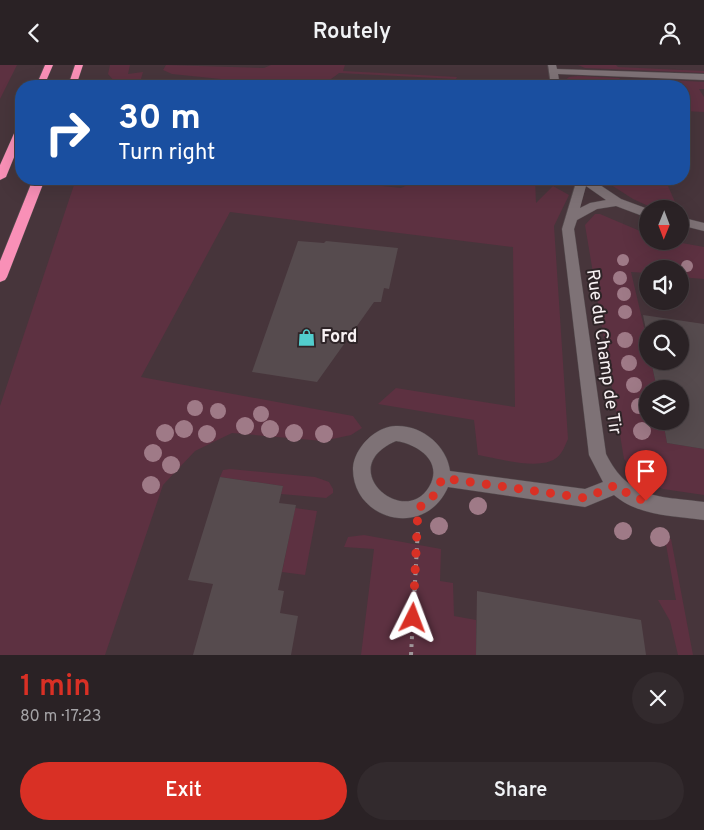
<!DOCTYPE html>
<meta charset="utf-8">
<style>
body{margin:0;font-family:Overpass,sans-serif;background:#322a2d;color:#f1f3f6;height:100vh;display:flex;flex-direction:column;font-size:19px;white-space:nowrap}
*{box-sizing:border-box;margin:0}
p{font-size:16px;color:#a5a4a7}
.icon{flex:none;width:28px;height:28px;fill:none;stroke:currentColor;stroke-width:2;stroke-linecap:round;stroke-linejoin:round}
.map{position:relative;height:590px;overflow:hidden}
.side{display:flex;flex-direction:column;background:#2a2225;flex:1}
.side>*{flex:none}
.top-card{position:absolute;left:15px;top:15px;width:675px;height:105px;border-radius:20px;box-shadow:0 5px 20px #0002,0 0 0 1px #463f42;background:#1a4fa0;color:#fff;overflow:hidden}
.needle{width:32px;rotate:181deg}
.controls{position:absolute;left:639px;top:135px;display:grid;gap:10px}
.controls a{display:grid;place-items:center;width:50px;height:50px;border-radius:50%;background:#2a2225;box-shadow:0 5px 20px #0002,0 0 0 1px #463f42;font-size:25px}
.pin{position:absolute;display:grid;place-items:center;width:42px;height:42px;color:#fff;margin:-51px -21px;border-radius:50% 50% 50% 0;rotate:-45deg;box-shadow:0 0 5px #0007}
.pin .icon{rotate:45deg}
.me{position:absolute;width:55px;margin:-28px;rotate:3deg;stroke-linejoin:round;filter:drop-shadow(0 0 4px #0008)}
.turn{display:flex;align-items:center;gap:18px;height:105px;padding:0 20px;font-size:22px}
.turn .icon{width:65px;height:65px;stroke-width:2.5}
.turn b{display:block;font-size:35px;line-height:42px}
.round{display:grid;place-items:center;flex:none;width:52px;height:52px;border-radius:26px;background:#322a2d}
.overview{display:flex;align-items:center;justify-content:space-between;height:85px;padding:0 20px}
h1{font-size:30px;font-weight:600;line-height:38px;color:#d93025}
.action{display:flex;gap:10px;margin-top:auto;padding:10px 20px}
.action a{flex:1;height:58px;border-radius:30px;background:#d93025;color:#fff;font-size:20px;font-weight:600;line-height:58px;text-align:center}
.action a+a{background:#322a2d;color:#f1f3f6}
header{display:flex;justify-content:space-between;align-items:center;height:65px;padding:0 20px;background:#2a2225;font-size:22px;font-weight:600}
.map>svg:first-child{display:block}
.built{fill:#47353b;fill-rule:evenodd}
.green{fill:#5d3141}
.building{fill:#564b4e}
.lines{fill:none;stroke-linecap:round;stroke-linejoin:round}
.minor-casing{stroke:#534a4d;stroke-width:1}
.highway-casing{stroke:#534a4d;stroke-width:1}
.path-far1{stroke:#9f9699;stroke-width:2.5;stroke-dasharray:2 3;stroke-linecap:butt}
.path{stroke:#9f9699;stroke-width:4;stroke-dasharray:3 5;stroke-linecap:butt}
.minor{fill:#7e7276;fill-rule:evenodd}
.highway{fill:#f990b7;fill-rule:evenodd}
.tree{fill:#9f7a87}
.route{stroke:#d93025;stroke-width:9;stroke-dasharray:0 16.2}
.labels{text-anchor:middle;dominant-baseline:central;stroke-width:4;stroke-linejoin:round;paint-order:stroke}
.poi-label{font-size:18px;font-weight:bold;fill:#f7f0f2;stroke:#2e2427;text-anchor:start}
.street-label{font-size:18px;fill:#f7f0f2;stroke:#2e2427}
</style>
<header><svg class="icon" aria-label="back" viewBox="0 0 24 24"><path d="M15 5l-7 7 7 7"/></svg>Routely<svg class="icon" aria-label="person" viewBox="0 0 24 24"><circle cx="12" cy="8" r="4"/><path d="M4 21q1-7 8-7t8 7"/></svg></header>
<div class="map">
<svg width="704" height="590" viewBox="0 0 704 590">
<rect width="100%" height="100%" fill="#382e31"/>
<path class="built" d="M0,0h704v590h-704zM21,21h663v93h-663zM648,144h32v32h-32zM648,204h32v32h-32zM648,264h32v32h-32zM648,324h32v32h-32z"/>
<path class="green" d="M0,0h17l-17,34z
M110,0h20l-2,9 15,-2 -4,14h-28l5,-3 -8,-9z
M166,0l98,3 7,-3h74l-2,6 114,6 -1,2 -117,-6c-4,3 -9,7 -14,9 -17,7 -59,7 -75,0l-78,-8 -9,-4z
M578,0h38l2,2 86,4v2l-119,-5z
M578,11l41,2 12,8h-65l-2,-5 5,-4z
M652,14l52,3v7h-5l5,8v15l-20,-1v-25h-36z
M76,114h242l83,9 11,-5v-4h123l1,24 17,-17 16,9 -15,31 14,213c-2,4 -4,10 -7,14 -13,21 -63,5 -83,2l-4,-35 -96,-16 18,-16 119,19 -2,-160 -283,-35 -89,165 212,39 9,12 -11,7 -28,6 -91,-8 -37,18 -32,34 -58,170h-105v-249z
M602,114h63l13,30h-23l-22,-10z
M595,149h5l47,20 1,7h23l33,6v32l-24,-2v-8h-32l-1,4 -16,-1 16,68 1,21h3l6,28h-9v32h15l4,22 37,6v46l-41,-6 -23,-10 -16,-20 -39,-234z
M230,404l85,8 14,5 4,7v4l-7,5 -45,-4 2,-8 -63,-9 3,-7z
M295,443l22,3 -12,64 -23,-3z
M364,470l77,14 -1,32 13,2 1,33 22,4v35h-115l13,-106 -30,-2 4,-10z
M665,474h6l22,116h-15l-8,-34 -12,-21h18z"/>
<path class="building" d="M298,176l26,2 2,-2 72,7 -9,41 -5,-1 -3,14h-7l-57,80 -65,-10z
M643,250l61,9v125l-37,-6 -4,-22h17v-32h-23l-6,-28h29v-32h-32v11z
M220,412l63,9 -4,17 17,2 -18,85 6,1 -4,22 18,3 -7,39h-98l20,-71 -25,-4z
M477,526l164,29 5,35h-170z"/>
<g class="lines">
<defs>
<path id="minor" d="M548,0h8l1,4 147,5v6l-146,-6 2,12h-9z
M577,114h14l30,20 27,10v9l-32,-12 -19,3 -20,11 -3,9 32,225c23,46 53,42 98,48v18c-29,-4 -66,-4 -90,-25l-29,12 -137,-20c-23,53 -96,33 -95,-19 1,-20 23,-42 43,-42 26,-1 51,20 54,45l135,18 18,-7 -14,-27 -27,-226zM586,121l20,14 -16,3 -10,5zM396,376c22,3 48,21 33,46 -25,42 -96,-19 -33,-46z
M680,152l24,6v8l-24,-6z"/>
<path id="highway" d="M45,0h8l-9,21h-8z
M75,0h8l-7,21h-8z
M21,61v14l-15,37 -6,3v-15l16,-36z
M33,114h12l-38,98 -2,3 -5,2v-21z"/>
</defs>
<use href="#minor" class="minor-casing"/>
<use href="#highway" class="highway-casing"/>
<path class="path-far1" d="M556,114l6,5"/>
<path class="path" d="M411,590l7,-127"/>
<use href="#minor" class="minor"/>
<use href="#highway" class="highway"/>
</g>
<g class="tree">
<circle cx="623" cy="195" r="6"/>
<circle cx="687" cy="201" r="6"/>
<circle cx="620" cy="213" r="7"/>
<circle cx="624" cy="229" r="7"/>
<circle cx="625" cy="247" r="7"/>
<circle cx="625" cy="275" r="8"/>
<circle cx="629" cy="298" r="8"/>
<circle cx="634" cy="320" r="8"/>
<circle cx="639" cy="341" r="8"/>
<circle cx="195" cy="343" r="8"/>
<circle cx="218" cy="346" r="8"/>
<circle cx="261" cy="349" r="8"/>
<circle cx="245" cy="361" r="9"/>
<circle cx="184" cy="364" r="9"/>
<circle cx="270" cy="364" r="9"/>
<circle cx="642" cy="366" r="9"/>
<circle cx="165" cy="368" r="9"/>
<circle cx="294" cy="368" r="9"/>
<circle cx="207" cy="369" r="9"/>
<circle cx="324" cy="369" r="9"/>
<circle cx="153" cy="388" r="9"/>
<circle cx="171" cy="400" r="9"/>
<circle cx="151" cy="420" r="9"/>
<circle cx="478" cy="441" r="9"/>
<circle cx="439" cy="461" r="9"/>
<circle cx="623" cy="466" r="9"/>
<circle cx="660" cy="472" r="10"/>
</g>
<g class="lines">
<path class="route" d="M413,553l5,-110c14,-8 19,-15 24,-30l143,20 31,-13 15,11 15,5"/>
</g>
<defs>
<symbol id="shop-bare" viewBox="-9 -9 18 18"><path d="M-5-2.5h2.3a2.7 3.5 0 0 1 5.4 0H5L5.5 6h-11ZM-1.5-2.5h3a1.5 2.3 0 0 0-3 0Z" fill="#52cdcd" stroke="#2e2427" stroke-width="2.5" paint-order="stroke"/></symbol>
</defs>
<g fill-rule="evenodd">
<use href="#shop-bare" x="294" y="260" width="25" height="25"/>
</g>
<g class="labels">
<g class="poi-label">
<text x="321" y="272">Ford</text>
</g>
<g class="street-label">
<text transform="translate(603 287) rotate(82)">Rue du Champ de Tir</text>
</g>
</g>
</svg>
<div class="controls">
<a><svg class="needle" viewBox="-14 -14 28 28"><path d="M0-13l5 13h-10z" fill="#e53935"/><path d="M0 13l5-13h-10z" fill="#a5a4a7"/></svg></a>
<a><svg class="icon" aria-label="sound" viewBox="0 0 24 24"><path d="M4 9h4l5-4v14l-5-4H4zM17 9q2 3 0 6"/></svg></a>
<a><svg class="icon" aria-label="search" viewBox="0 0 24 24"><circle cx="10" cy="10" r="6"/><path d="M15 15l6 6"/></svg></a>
<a><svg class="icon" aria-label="layers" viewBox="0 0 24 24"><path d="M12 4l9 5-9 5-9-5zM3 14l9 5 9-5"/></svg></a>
</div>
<div class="pin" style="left:646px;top:436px;background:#d93025"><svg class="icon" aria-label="arrive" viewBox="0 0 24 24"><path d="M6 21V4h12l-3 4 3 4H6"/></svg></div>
<svg class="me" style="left:413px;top:553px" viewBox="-20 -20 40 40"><path d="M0-17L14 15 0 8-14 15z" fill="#d93025" stroke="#fff" stroke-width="4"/></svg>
<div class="top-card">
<div class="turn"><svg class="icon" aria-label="right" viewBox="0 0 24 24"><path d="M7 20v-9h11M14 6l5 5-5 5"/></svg><div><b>30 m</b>Turn right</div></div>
</div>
</div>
<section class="side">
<div class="overview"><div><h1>1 min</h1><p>80 m · 17:23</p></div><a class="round"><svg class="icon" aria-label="close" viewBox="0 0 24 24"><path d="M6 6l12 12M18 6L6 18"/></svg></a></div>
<div class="action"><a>Exit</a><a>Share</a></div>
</section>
